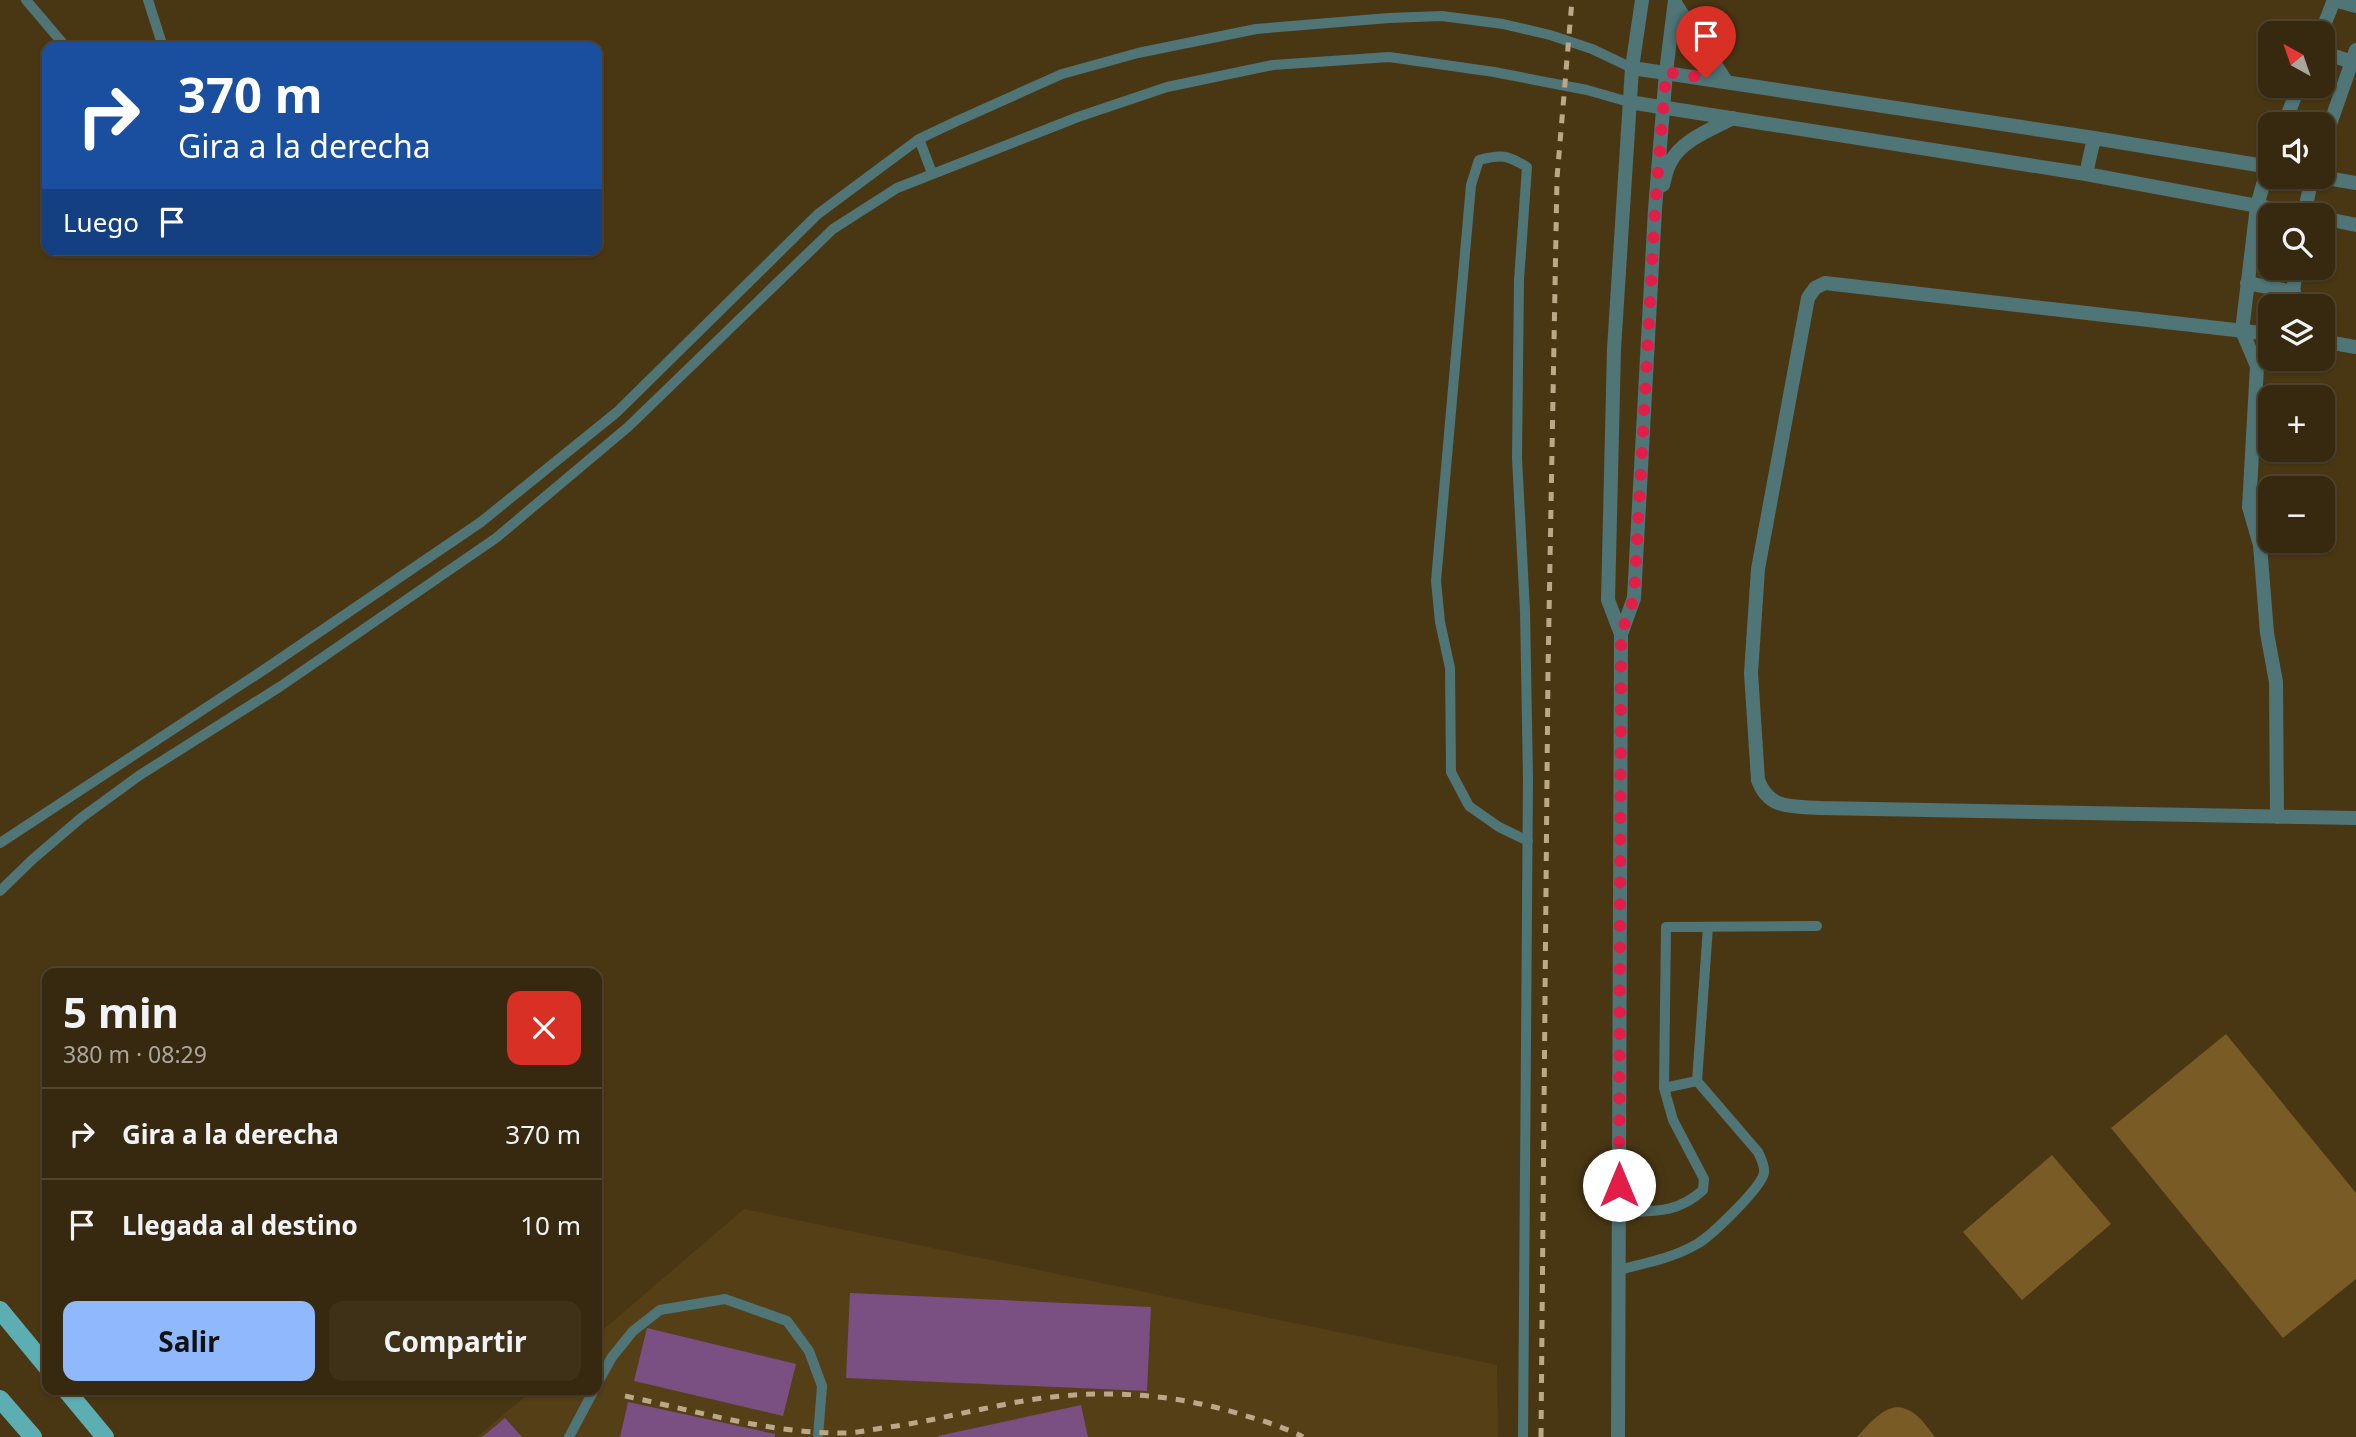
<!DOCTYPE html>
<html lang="es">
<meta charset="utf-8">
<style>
body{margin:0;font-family:"Noto Sans",sans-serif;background:#3e3118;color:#f1f3f6;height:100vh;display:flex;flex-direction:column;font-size:26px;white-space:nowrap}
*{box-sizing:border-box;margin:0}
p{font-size:23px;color:#aaa69e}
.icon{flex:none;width:38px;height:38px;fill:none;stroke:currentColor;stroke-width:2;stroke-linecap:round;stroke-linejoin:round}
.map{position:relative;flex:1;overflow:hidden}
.sheet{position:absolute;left:42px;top:968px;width:560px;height:427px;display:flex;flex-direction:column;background:#37290f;border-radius:14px;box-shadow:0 2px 5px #0004,0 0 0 2px #51452f}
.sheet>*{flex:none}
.banner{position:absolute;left:42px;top:42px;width:560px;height:214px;border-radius:14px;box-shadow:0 2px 5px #0004,0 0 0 2px #51452f;background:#1a4fa0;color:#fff;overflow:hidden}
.needle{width:46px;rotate:320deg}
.tools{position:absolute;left:2258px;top:21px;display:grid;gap:14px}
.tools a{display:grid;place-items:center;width:77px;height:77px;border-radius:14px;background:#37290f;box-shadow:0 2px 5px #0004,0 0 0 2px #51452f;font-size:35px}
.pin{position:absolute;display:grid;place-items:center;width:60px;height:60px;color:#fff;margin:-72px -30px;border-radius:50% 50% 50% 0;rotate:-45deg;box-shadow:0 0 7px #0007}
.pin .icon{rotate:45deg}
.me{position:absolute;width:77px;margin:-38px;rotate:0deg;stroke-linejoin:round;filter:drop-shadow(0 0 5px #0008)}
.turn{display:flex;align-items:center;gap:24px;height:147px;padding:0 21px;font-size:32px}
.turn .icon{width:91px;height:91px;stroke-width:2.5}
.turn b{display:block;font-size:49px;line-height:60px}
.then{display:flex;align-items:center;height:66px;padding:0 21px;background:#0003;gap:14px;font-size:26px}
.round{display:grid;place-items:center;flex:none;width:74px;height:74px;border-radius:14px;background:#3e3118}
.overview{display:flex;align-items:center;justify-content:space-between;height:119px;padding:0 21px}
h1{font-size:42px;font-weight:700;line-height:52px}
.cta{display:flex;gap:14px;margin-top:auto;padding:14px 21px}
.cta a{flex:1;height:80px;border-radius:14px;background:#90b8fd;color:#111;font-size:28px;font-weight:700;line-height:80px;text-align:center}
.cta a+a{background:#3e3118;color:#f1f3f6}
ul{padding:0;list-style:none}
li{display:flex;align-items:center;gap:21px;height:91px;padding:0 21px;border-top:2px solid #51452f}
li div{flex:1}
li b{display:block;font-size:26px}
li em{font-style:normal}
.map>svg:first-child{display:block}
.built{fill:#553f17}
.green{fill:#785b25}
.building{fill:#7a4f82}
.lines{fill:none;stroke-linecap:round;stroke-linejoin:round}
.lane{stroke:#4f7577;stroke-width:10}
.street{stroke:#4f7577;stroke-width:14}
.primary{stroke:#5caeb3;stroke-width:18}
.rail{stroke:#bba888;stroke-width:5;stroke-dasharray:9 9;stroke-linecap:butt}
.route{stroke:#e11d48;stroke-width:12;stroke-dasharray:0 21.6}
</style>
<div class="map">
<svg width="2356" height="1437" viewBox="0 0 2356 1437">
<rect width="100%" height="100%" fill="#493714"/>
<path class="built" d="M744,1209l753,156 1,72h-1021l56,-47h64v-55z"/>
<path class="green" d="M2226,1034l130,159v86l-73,59 -172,-210z
M2052,1155l59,69 -89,76 -59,-68z
M1896,1407c19,1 28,16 39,30h-78c11,-12 23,-27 39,-30z"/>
<path class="building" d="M850,1293l301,14 -4,84 -301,-13z
M647,1328l149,36 -13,52 -149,-35z
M628,1402l147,32v3h-155z
M1081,1405l7,32h-150v-1z
M505,1418l17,19h-40z"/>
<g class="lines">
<path class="lane" d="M26,0l40,47
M148,0l15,47
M919,139l13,34
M0,843l268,-176 213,-145 136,-110 201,-198 101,-75 38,-18 105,-47 76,-21 118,-24 133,-11 53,-2 61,8 47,11 42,14 40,19
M0,891l33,-32 48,-41 59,-43 141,-89 215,-148 132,-111 205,-198 64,-41 181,-71 89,-30 106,-22 116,-8 105,15 93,18 42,12
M1697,1081l11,-154
M1664,1088l2,-161 151,-1
M1618,1270c27,-7 55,-12 79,-26 14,-8 64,-56 67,-71 1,-7 -3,-15 -6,-21l-61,-71 -33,7 9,32 31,59 -1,11c-26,24 -50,21 -84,22
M597,1384l15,-27 21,-26 27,-21 65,-11 62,22 22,30 13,35 -4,51
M569,1437l25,-47
M1523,1437l5,-659 -3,-167 -8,-153 2,-178 8,-113c-20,-12 -25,-13 -48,-7l-8,25 -35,396 4,41 10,46 1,104 18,34 30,21 29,14"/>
<path class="street" d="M2334,0l22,6
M1675,3l51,78
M2321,33l13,-33
M2322,52l30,10
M1632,68l462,70 176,29
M1629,102l457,72 220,41
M2284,124l15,-38
M2322,147l34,-97
M2270,160l-13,46 -15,125 15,35 -8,141 11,38 7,88 9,49 1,135
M2086,174l8,-36
M2321,177l35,6
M1663,185c2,-7 3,-15 7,-22 11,-23 42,-34 63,-45
M2304,215l8,-38
M2322,218l34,7
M2247,283l47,9
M2290,306l7,-38
M2270,334l-445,-51 -10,5 -7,10 -50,271 -7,104 7,107c11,30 34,26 62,28l536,10
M2322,341l34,6
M2257,366l13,-15
M1621,634l-13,-34 6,-251 18,-281 10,-68
M1618,1437l3,-803 13,-36 21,-389 11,-137 9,-72"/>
<path class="primary" d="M0,1310l47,57
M66,1390l39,47
M0,1399l33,38"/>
<path class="rail" d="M625,1396c72,15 146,38 220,37 12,0 24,-3 37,-5 40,-5 79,-15 120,-23 81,-17 161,-15 241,10 21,6 41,12 60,22
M1541,1437l7,-766 9,-493 15,-178"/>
</g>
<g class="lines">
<path class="route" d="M1619,1185l2,-551 13,-36 21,-389 11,-137 40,6"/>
</g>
</svg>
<div class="tools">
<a><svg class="needle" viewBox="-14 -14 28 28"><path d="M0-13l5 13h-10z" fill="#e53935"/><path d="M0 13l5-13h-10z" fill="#aaa69e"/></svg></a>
<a><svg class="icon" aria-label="sound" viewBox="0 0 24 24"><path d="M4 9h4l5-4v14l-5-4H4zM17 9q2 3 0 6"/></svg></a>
<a><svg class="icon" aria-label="search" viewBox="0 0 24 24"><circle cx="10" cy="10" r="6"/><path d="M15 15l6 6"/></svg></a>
<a><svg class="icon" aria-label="layers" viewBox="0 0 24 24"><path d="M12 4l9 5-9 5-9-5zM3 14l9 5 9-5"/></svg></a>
<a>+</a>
<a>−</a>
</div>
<div class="pin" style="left:1706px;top:78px;background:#d93025"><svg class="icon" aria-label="arrive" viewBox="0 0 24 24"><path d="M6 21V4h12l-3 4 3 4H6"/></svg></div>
<svg class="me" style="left:1619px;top:1185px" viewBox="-20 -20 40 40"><circle r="19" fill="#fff"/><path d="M0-13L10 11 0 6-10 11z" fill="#e11d48"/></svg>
<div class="banner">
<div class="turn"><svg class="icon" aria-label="right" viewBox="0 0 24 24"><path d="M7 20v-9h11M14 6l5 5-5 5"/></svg><div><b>370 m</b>Gira a la derecha</div></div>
<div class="then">Luego<svg class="icon" aria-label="arrive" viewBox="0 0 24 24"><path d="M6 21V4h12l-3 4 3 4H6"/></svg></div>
</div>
<section class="sheet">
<div class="overview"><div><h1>5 min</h1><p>380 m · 08:29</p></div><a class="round" style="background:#d93025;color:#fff"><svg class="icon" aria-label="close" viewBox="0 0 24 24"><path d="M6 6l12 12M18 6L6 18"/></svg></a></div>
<ul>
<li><svg class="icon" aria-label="right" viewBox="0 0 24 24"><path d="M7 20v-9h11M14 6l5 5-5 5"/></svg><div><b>Gira a la derecha</b></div><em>370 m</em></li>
<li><svg class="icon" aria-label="arrive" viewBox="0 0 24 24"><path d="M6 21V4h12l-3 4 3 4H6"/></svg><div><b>Llegada al destino</b></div><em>10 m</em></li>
</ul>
<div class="cta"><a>Salir</a><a>Compartir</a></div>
</section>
</div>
